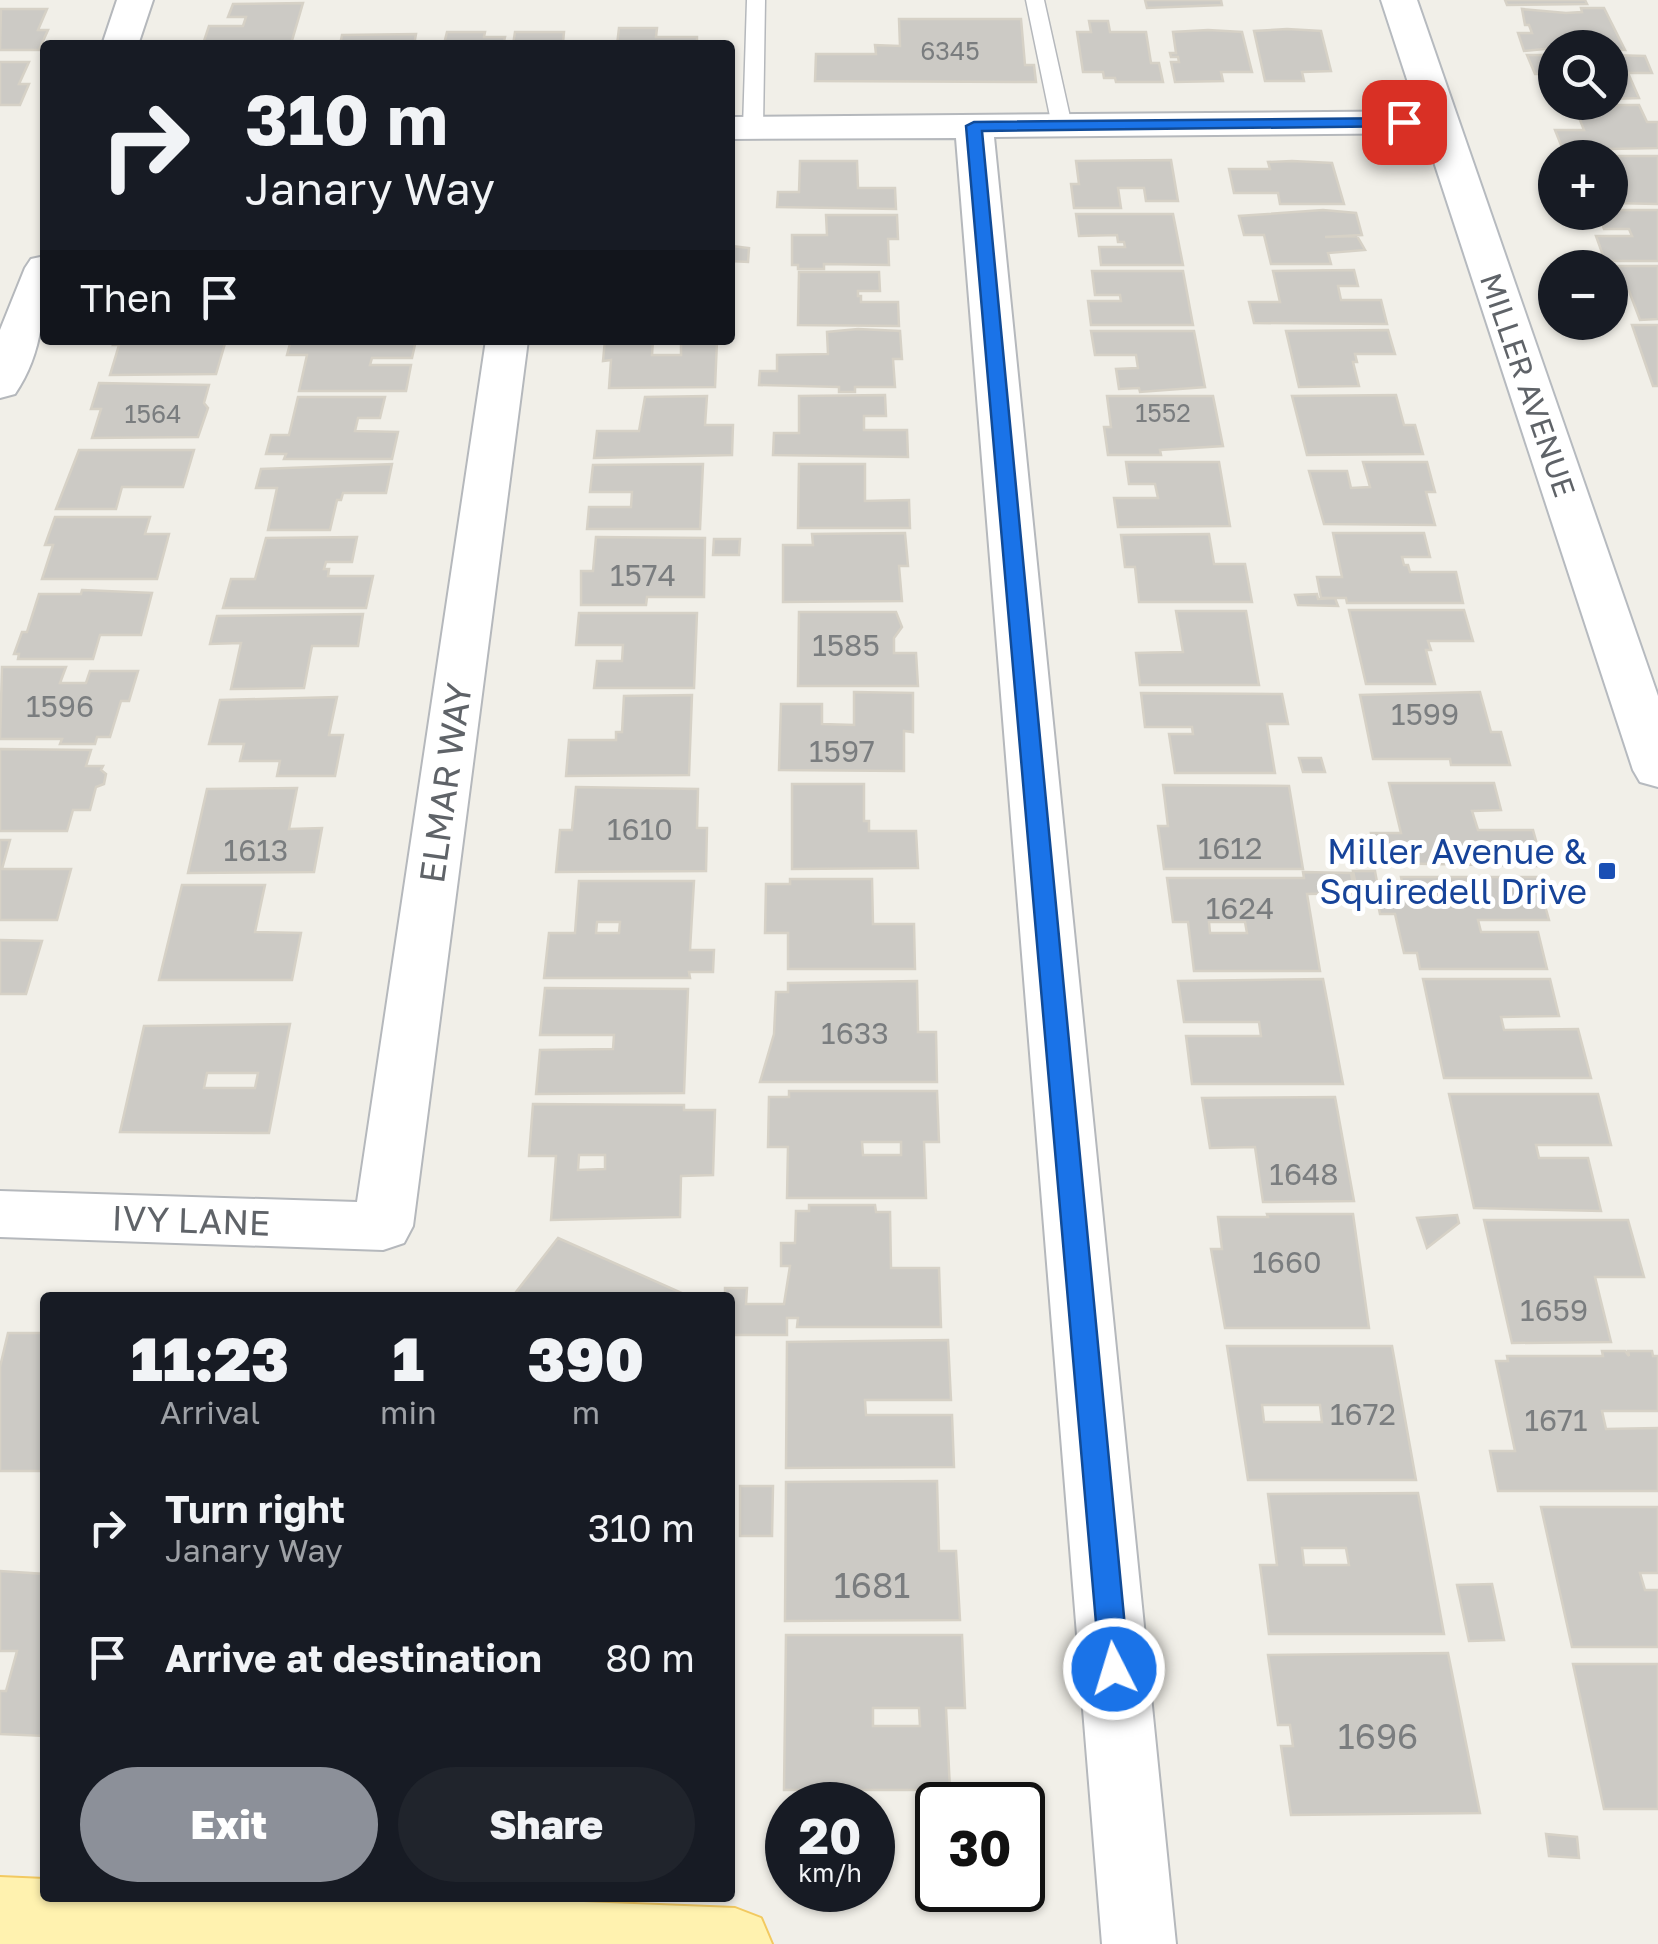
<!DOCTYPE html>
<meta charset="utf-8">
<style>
body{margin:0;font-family:"Golos Text",sans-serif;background:#20242c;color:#f1f3f6;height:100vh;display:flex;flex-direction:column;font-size:38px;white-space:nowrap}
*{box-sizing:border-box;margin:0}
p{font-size:32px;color:#9ea1a6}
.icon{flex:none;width:55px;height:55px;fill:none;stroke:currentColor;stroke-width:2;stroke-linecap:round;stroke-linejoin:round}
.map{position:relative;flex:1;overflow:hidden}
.sheet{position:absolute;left:40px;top:1292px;width:695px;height:610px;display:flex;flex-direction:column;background:#171b24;border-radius:10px;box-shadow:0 2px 8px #0004}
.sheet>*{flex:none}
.hud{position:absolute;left:40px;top:40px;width:695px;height:305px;border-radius:10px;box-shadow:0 2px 8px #0004;background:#171b24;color:#f1f3f6;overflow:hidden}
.buttons{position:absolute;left:1538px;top:30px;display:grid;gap:20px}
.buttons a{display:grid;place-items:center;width:90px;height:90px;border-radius:50%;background:#171b24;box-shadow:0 2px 8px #0004;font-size:50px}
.speed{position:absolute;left:765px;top:1782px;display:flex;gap:20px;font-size:50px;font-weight:700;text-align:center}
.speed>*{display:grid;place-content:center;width:130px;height:130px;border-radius:50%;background:#171b24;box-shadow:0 2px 8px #0004;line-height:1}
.speed small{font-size:25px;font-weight:400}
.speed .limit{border:5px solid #111;border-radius:15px;background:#fff;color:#111}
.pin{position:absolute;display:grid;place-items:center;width:85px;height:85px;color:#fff;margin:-42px;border-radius:20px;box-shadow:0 5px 15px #0006}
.me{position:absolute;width:110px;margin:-55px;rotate:355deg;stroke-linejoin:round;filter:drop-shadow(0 0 8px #0008)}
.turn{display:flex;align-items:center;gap:35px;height:210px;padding:0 40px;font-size:45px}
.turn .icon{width:130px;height:130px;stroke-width:2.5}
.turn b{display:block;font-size:70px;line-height:85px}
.then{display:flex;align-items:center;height:95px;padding:0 40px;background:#0003;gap:20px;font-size:38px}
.eta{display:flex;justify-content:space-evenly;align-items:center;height:170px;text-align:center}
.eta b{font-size:60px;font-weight:800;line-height:70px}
.action{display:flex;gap:20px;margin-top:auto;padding:20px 40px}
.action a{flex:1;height:115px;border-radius:60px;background:#8c9099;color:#fff;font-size:40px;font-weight:800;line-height:115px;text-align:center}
.action a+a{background:#20242c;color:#f1f3f6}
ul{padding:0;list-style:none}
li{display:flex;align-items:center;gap:30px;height:130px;padding:0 40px}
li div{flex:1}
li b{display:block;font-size:38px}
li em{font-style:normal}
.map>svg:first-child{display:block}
.building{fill:#cccac5;stroke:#d6d1c6;stroke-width:2.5;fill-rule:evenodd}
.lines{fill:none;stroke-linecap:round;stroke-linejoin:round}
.lane-casing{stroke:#b5b8bc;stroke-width:3}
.street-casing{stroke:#b5b8bc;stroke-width:4}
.secondary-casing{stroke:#b6babf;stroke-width:4}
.primary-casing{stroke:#f2c960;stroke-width:4}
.lane{fill:#fff;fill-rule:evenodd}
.street{fill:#fff;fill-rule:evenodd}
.secondary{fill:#fff;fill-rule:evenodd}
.primary{fill:#fff2af;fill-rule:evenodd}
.route{fill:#1a73e8;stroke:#114b97;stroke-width:2.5}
.transit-dot{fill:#1a4fb4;stroke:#fff;stroke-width:4}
.labels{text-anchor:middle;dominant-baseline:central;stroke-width:10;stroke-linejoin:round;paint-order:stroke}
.far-number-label{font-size:25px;fill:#7a7d7f}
.far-street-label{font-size:30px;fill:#5f6368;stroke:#fff}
.number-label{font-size:30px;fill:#7a7d7f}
.street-label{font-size:35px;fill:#5f6368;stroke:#fff}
.transit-label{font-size:35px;fill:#164399;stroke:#fff;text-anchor:end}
.near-number-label{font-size:35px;fill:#7a7d7f}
</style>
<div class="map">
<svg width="1658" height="1944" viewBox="0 0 1658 1944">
<rect width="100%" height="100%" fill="#f1efe8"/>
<path class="building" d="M1145,0h76l1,5 -75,3z
M1505,0h80l2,4 -80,1z
M303,3l-12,41h-88l6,-18h34l3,-9h-18l5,-13z
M1581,8h23l21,42 -70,-2 -31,3 -6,-18h14l-3,-8h-4l-3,-16 44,4 16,-1z
M1,9h46l-9,21h10l-9,20h-39z
M899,19h122l4,46h9l2,17 -221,-1 1,-27h60l-1,-9 25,1z
M1089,21h19l2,11h36l5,31h8l4,19h-47l-1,-4h-11l-1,-6h-20l-6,-40h14z
M619,28h38l-1,9h41v8h-80z
M1287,29l34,2 10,40 -29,1 2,9h-39l-11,-50z
M1208,30l34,2 10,40h-31l2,9 -48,1 -4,-20h8l-1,-5h-7l-1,-4h6l-3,-21z
M447,32h38l-1,5h21l-2,8h-71l12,-1z
M515,32h49l-1,11 39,2h-89z
M416,34l-2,11h-74l2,-10z
M1527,55h28v19h-20z
M1610,55l35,1 7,17h-24l11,25 -29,1z
M0,62h29l-10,22h10l-9,21h-20z
M1574,105h65l8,17h11v26l-95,2 -8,-20h29z
M1598,156h60v48l-48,-1v-45z
M1171,160l7,41h-32l-2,-13h-26l3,20h-47l-3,-24h8l-3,-23z
M800,161h57l1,27h37l1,21 -119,-2 1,-15h21z
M1292,161l40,2 12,41h-64l-2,-11h-44l-5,-24h41l-2,-7z
M1323,210l33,3 6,22 -37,2 32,-1 8,14 -37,3 3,11h-60l-7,-29h-20l-5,-19z
M1610,210h48v51h-53l-9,-25h36l-3,-7h-25l-7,-17z
M1076,214h97l10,51h-82l-2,-18h26l-1,-5h-6l-1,-7 -38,1z
M826,215h71l1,24h-10l1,26 -65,-1v5h-26v-4h-6v-30h35z
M730,232l2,14 17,2 -1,14 -18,-1z
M1608,266h50v53l-18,1 -11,-29h-11z
M1354,270l4,16h-20l3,14h40l6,24 -133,-1 -5,-21h31l-7,-31z
M1092,271h91l10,54h-102l-3,-24h33l-1,-6h-25z
M799,272h80l1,19h-22v5h3v6h37l1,24 -101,-1z
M1632,325h26v61h-5z
M858,329l42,2 2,28h-9l2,28h-40v5h-16v-5l-80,-2 1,-14h17v-16l51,-1 -1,-22z
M1388,330l7,24h-40l2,8h-4l6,24 -60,1 -13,-56z
M1091,331h103l11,56 -65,5 -1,-4 -20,1 -3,-20 22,-1 -2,-13h-41z
M115,340h111l-10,34 -106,1 9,-30h-6z
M291,340h125l-4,18h-40l-2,7h41l-5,26h-107l8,-36h-20z
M605,340h48l-1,15h29v-14h36l-2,46 -106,1 2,-28 -8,1z
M99,383l110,2 -5,18 4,5 -10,29 -106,1 9,-29h-10z
M885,395l1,21h-22v14h43l1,27 -135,-2 1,-22h25v-37z
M1396,395l8,30h11l8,29 -116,1 -15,-59z
M707,396l-2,29h28l-1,30 -138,3 3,-27h42l6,-34z
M1107,396h106l10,50 -63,4 1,5h-53l-4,-28h7z
M298,397h87l-5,21h-22l-3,13 43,1 -6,27h-108l2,-5h-20l5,-19h18z
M79,450h115l-11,37h-61l-6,22h-60z
M1126,462h93l11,64 -112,1 -4,-29h44l-3,-14h-26z
M1363,462h64l8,30h-9l9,33 -111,-1 -15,-53h38l4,17 19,-1z
M392,464l-6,29h-43l-2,7h-4l-7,30h-62l9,-42h-21l5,-19z
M703,464l-3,65h-113l2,-22h42l1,-15h-42l3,-27z
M799,464h66v37l44,-1 1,28h-112z
M55,517h95l-5,17h24l-12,45h-115l11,-34h-8z
M905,533l3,33h-9l3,35 -119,1v-57h30l-1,-11z
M1333,533h91l6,24h-28l2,8h4l2,7h46l7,31h-116l-1,-5h-25l-4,-21h25z
M1209,534l5,30h31l7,38h-113l-4,-35h-10l-4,-32z
M357,537l-5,25h-26l-2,7h5l-1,7h45l-7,32h-143l8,-29h24l11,-41z
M596,537l109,1 -1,59h-57l-1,8h-65v-34h12z
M714,539h26l-1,16h-26z
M82,590l70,3 -11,42h-41l-7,24h-75l1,-5h-5l8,-22h5l12,-38h42z
M1317,594l1,5 17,-1 3,8 -40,-1 -3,-10z
M1349,610h115l9,31h-45l3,9h-5l9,34h-69z
M1176,611h70l13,74h-119l-4,-32 47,-1z
M799,612h97l6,15 -8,11v15h22l2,33h-120z
M579,613h118l-3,75h-100l3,-27h25l1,-16h-47z
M363,614l-5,32h-46l-8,42 -73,1 10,-46 -31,1 7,-28z
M2,667h64l-6,16h26l4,-12h48l-9,30h-8l-11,36h-13l-2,7h-35l2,-5h-62z
M854,692l59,1v39l-9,-1v40l-125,-1 2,-66h41v20l32,1z
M1480,692l11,40h10l9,33h-59l-1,-6h-77l-13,-64z
M1141,693l141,1 6,30h-21l8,49h-100l-6,-39h24l-1,-7h-47z
M692,695l-3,80 -123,1 3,-36h47v-8h6l2,-36z
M337,697l-8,38h14l-8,41h-58l3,-15h-40l4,-17h-35l11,-44z
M0,749l91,1 -5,16h17l-2,4 5,4 -2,10 -8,3 -6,23h-17l-6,21h-67z
M1299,758h22l4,14h-22z
M1389,783h105l7,27 -29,1 6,19h55l10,36 -165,-3 -7,-30h30z
M792,784h72v37h5v10h47l2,37 -126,1z
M1163,785l126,1 14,83h-139l-6,-43h10z
M576,787l122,2 -1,39h10l-1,43 -150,1 4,-42h12z
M297,788l-8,41 33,-1 -8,44 -126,1 19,-84z
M0,840h10l-8,29h69l-14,51h-57z
M1353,871h22l2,11h25l-1,-5h136l12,43h-71l3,12h57l9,37h-127l-3,-16h-13l-9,-39h-15l-5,-24h-18z
M1303,872l48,1 4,20 -48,1 13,77h-126l-6,-49h-15l-6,-44h137zM1209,922h36l2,11h-37z
M790,879h82l1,45h41l1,45h-127v-36h-23l1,-49h24z
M579,881h115l-4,69h24l-1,22h-24l1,6h-146l5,-45h26zM597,922h23l-1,11h-23z
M182,885h83l-10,47 46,1 -9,47h-133z
M0,940l42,1 -16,53h-26z
M1323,979l20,105h-151l-6,-48h75l-2,-14h-75l-6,-41z
M1423,979h127l9,37 -58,1 3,13 74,-1 13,49h-147z
M917,981l1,51h18l1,50h-177l14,-48 2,-42h12v-9z
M545,988l143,1 -4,104 -148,1 4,-44 73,-1 1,-14h-74z
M290,1024l-21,109 -149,-1 24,-106zM207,1073h51l-3,15h-51z
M789,1091h148l2,51h-15l2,56h-139l1,-51h-20l1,-50h20zM862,1142h39v13h-38z
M1449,1094h149l13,51h-75l3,13h49l13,53 -127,-3z
M1335,1097l19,104 -91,1 -8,-55 -45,1 -8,-50z
M533,1104l151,1v5h31l-2,65 -32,1 -1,41 -129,3 5,-64h-27zM579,1155h26v14l-27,1z
M809,1205h66l1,7h14l1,56h48l2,59h-144l1,-9h-11v17h-57v-37h-5v-10h22l-1,16h38l6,-38h-9v-23h14l1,-32h13z
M1267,1214h86l16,114h-144l-14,-79h11l-4,-32h50z
M1457,1215l2,8 -32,25 -10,-30z
M1484,1220h144l16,57h-49l16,65 -99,1z
M558,1238l126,56 -3,4h-152l-13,-6z
M8,1333h37v138h-45v-104z
M948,1340l3,60h-86l1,15h86l2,52 -168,1 1,-126z
M1227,1346h165l24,134h-168zM1262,1405h58l2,17h-58z
M1602,1351h23l4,5 -1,-5h24l1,5h5v55h-56l4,18 52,-1v63h-160l-8,-40h25l-19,-90h12l-1,-5h96z
M937,1481l2,70h17l4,69 -175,1 1,-139z
M740,1486h33l-1,50h-32z
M1418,1493l26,141h-175l-9,-69h17l-9,-71zM1302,1548h44l3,17h-45z
M1541,1507h117v66h-18l5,17h13v57h-86z
M0,1571l45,3v162l-45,-2v-43h6l11,-40h-17z
M1492,1584l12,56 -35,1 -12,-56z
M786,1635h176l3,73h-19l4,82h-166zM873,1708h46l1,18h-47z
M1448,1653l32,160 -189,2 -10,-69h12l-3,-21h-12l-10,-70z
M1573,1664h85v145h-54z
M1546,1834l31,3 2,21 -30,-2z"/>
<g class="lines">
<defs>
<path id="lane" d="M747,0h18l-2,128 -10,6 -10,-6z
M1026,0h18l28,126 -3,4h-14l-3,-4z"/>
<path id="street" d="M117,0h36l-15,45h-36z
M1439,111l13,3 6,8 -6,8 -13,3 -445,4 182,1807h-74l-146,-1806 -226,1v-22z
M45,256c0,48 -1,96 -30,138l-15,4v-68l25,-62 6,-9z
M486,340h42l-115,886 -9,17 -21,7 -383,-13v-46l357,11z"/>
<path id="secondary" d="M1381,0h36l241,696v91l-18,-5 -7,-12z"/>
<path id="primary" d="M0,1877l45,2v19h440l250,10 26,10 11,26h-772z"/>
</defs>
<use href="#lane" class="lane-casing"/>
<use href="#street" class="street-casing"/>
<use href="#secondary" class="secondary-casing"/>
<use href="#primary" class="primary-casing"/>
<use href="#lane" class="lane"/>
<use href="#street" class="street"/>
<use href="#secondary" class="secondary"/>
<use href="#primary" class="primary"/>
</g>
<path class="route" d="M1404,118l8,4 -2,4 -428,5 147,1538 -4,9 -11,4 -10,-4 -4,-9 -134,-1543 8,-4z"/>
<rect class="transit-dot" x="1597" y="861" width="20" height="20" rx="5"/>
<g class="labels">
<g class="far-number-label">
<text x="950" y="50">6345</text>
<text x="1163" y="412">1552</text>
<text x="153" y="413">1564</text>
</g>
<g class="far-street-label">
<text transform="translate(1528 385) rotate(71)">MILLER AVENUE</text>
</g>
<g class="number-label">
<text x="643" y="575">1574</text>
<text x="846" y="645">1585</text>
<text x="60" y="706">1596</text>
<text x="1425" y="714">1599</text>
<text x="842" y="751">1597</text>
<text x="640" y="829">1610</text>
<text x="1230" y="848">1612</text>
<text x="256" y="850">1613</text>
<text x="1240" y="908">1624</text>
<text x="855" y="1033">1633</text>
<text x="1304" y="1174">1648</text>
<text x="1287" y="1262">1660</text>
<text x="1554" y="1310">1659</text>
<text x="1363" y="1414">1672</text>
<text x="1556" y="1420">1671</text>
</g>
<g class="street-label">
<text transform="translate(445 783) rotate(-82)">ELMAR WAY</text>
<text transform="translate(191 1220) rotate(2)">IVY LANE</text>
</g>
<g class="transit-label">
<text x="1587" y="851">Miller Avenue &amp;<tspan x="1587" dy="40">Squiredell Drive</tspan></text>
</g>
<g class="near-number-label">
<text x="872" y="1585">1681</text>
<text x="1378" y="1736">1696</text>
</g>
</g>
</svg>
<div class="buttons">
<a><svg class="icon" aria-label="search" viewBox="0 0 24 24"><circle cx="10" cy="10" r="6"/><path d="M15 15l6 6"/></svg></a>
<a>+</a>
<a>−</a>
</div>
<div class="speed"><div>20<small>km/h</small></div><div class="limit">30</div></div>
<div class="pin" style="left:1404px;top:122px;background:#d93025"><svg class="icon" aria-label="arrive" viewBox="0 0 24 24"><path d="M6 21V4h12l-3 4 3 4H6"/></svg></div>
<svg class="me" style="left:1114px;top:1669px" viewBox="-20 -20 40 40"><circle r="17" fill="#1a73e8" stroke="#fff" stroke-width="3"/><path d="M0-11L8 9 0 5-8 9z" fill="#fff"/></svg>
<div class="hud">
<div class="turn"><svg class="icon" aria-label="right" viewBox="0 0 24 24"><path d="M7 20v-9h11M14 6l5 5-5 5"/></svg><div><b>310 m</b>Janary Way</div></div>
<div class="then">Then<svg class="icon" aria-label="arrive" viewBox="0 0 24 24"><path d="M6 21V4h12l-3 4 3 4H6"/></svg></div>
</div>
<section class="sheet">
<div class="eta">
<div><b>11:23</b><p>Arrival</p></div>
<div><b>1</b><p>min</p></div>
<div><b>390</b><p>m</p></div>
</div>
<ul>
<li><svg class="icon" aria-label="right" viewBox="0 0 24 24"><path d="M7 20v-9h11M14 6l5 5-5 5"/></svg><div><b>Turn right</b><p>Janary Way</p></div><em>310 m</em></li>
<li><svg class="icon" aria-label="arrive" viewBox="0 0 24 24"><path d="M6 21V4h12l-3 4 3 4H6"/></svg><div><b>Arrive at destination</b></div><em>80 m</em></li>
</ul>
<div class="action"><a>Exit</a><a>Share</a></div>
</section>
</div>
